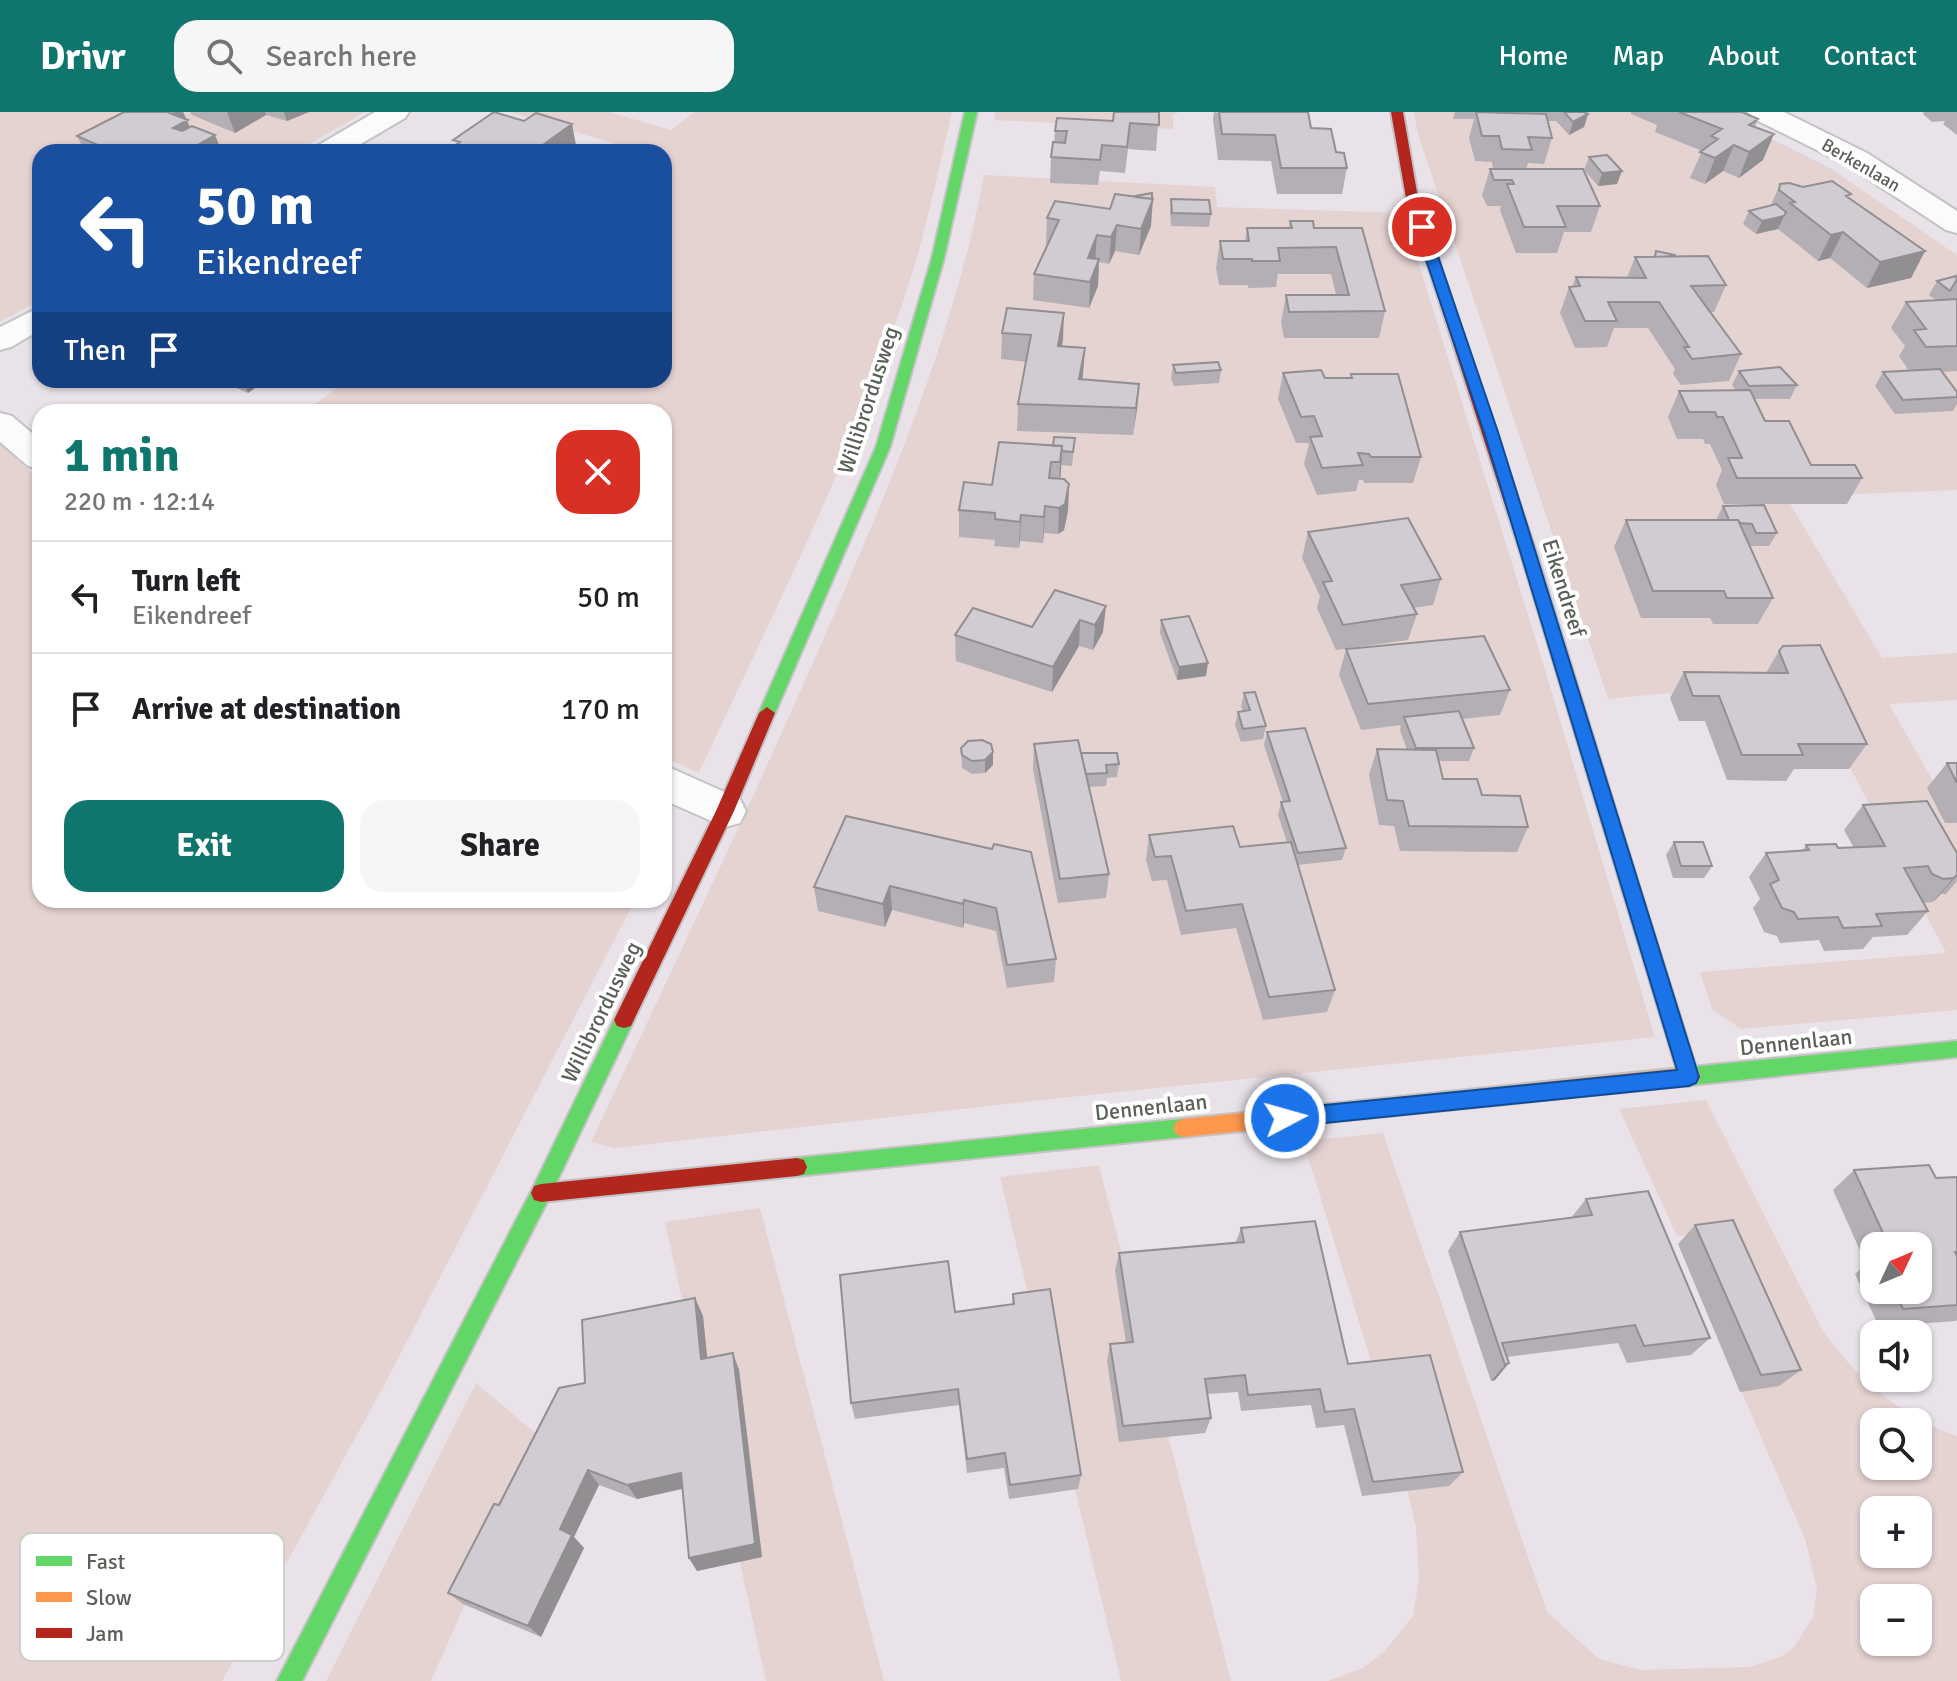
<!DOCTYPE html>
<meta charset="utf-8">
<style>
body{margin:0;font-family:Signika,sans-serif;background:#f6f6f6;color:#202124;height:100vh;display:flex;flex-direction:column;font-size:30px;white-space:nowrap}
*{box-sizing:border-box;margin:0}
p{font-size:26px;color:#757577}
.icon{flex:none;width:44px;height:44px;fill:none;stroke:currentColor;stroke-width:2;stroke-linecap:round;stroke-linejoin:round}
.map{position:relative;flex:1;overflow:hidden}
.drawer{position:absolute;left:32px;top:292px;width:640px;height:504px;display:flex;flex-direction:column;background:#fff;border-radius:24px;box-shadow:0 2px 6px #0004}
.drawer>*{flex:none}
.banner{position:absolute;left:32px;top:32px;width:640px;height:244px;border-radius:24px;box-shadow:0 2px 6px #0004;background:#1a4fa0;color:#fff;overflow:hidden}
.needle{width:52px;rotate:46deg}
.buttons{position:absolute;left:1860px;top:1120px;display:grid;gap:16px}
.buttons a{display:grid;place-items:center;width:72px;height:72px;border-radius:16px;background:#fff;box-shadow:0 2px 6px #0004;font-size:40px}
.pin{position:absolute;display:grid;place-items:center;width:68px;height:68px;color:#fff;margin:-34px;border:4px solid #fff;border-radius:50%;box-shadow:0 2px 8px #0007}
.me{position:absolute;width:88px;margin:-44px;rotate:84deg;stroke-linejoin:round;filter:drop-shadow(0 0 6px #0008)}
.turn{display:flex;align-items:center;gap:28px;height:168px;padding:0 32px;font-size:36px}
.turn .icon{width:104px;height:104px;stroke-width:2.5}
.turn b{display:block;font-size:56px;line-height:68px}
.then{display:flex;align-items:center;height:76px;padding:0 32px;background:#0003;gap:16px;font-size:30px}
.round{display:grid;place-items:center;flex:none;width:84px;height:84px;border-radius:24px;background:#f6f6f6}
.headline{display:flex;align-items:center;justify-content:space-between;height:136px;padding:0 32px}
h1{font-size:48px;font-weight:800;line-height:60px;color:#0f766e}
.action{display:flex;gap:16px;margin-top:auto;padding:16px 32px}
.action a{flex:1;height:92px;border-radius:24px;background:#0f766e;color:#fff;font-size:32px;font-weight:800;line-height:92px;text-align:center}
.action a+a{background:#f6f6f6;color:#202124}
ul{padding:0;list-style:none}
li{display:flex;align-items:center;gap:24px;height:112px;padding:0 32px;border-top:2px solid #e0e0e0}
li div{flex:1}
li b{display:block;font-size:30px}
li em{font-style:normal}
header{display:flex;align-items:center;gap:48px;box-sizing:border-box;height:112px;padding:0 40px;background:#0f766e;color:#fff}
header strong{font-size:38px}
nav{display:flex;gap:44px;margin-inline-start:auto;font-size:28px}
.search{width:560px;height:72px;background:#f6f6f6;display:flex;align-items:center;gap:20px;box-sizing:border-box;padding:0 28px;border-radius:24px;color:#757577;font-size:30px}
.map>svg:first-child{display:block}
.green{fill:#e5d3d2;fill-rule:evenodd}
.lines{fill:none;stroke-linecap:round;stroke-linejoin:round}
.street-casing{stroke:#c4c3c3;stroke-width:4}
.fast-casing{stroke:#c3c3c3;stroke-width:4}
.slow-casing{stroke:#c3c3c3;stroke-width:4}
.jam-casing{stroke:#c3c3c3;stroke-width:4}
.street{fill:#fcfbfc;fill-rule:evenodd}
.fast{fill:#63d668;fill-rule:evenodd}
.slow{fill:#ff974d;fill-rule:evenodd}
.jam{fill:#b3261e;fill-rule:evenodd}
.wall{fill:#b3afb4;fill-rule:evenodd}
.shaded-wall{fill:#928f92}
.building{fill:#d0ccd1;stroke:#928f92;stroke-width:2}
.route{fill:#1a73e8;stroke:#114b97;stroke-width:2}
.labels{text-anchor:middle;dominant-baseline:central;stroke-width:8;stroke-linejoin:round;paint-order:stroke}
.far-street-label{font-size:18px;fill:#5b6059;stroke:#fff}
.street-label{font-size:22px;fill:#5b6059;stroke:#fff}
.key{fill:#fff;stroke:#cecfcd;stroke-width:2}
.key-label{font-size:22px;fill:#5b6059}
</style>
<header>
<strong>Drivr</strong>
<div class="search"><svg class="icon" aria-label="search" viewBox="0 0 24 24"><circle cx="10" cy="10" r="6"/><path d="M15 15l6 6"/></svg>Search here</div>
<nav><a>Home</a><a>Map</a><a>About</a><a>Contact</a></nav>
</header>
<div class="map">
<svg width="1957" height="1569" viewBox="0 0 1957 1569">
<rect width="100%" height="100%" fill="#e9e3e9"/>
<path class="green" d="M0,0h365l-69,40h-256v148l-40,22z
M510,0h99l62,18 24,-18h257c-13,55 -24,111 -41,165 -53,171 -137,333 -212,496l-35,-16v-345h-359l42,-32h317v-228h-22z
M995,0h184l-6,3v14l-179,-9z
M1414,0h304l112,56 127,87v235l-171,7 96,161 75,-5v47l-68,4 68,119v187l-216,19 -29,-20 -12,-37 246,-19 -137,-265 -151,6 -50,5 -190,-565z
M984,63l231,12 2,20 186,6 136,437 116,387 -604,62 -436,49 -24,-6c82,-175 166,-350 243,-527 61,-143 122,-287 150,-440z
M0,331l40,38v419h595l-247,478 -166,303h-222z
M1706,988l116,229c30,46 83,90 135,107v245h-629l35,-13 21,-16 29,-36 6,-37 -3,-52 -19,-82 -94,-304 80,-8 164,479 52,47 42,11 109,-3 32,-11 12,-9 19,-30 4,-28 -12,-50 -80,-186 -8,-122 -40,5 -58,-127zM1874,1310h44v44h-44zM1874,1398h44v44h-44zM1874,1486h44v44h-44z
M1099,1053l132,516h-110l-121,-504z
M760,1096l124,473h-118l-101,-459z
M476,1271l63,53 -108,245h-105z"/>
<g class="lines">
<defs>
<path id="street" d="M375,0h34l-4,6 -58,34h-34l4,-6z
M1748,0h36l83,41 90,58v22l-11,-3 -99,-65 -95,-47z
M40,195v23l-29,17 -11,3v-23z
M0,301l12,3 28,24v29l-12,-3 -28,-24z
M664,653l76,34 6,12 -6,12 -15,4 -61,-27z"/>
<path id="fast" d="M965,0h12l-33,146 -54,189 -115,266 -8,6 -6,-2 -2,-4 117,-266 56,-189z
M624,900l7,2 3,6 -86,180 -246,481h-25l257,-495 83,-172z
M1957,929v16l-266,28 -7,-3 -3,-6 3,-6 7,-3z
M1183,1007l7,3 3,6 -3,6 -7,3 -386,39 -7,-2 -3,-7 3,-7 7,-2z"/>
<path id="slow" d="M1530,441l8,5 98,318 -3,5h-12l-3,-5 -96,-318z
M1691,955l7,3 3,6 -3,6 -7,3 -508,52 -7,-3 -3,-6 3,-6 7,-3z"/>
<path id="jam" d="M1391,0h12l15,86 120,360 -3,4h-10l-3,-4 -116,-360z
M767,595l8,6 -41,98 -103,215 -7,2 -7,-2 -3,-6 102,-209 43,-98z
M1627,757l6,2 3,5 63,201 -3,6 -7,3 -7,-3 -3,-6 -61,-201 3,-5z
M797,1046l7,2 3,7 -3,7 -7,2 -256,26 -7,-2 -3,-7 3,-7 7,-2z"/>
</defs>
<use href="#street" class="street-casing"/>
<use href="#fast" class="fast-casing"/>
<use href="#slow" class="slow-casing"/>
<use href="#jam" class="jam-casing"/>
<use href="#street" class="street"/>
<use href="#fast" class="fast"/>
<use href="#slow" class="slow"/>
<use href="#jam" class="jam"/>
</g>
<path class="wall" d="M124,0h59l7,15 32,25h-137l-8,-16z
M190,0h119l-22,9 -21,-6 -31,18 -43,-18z
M1159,0l-3,39 -28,-2 -3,24 -25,-2 -2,14 -48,-2 1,-26 3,-14 1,-12z
M1214,0l97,16 25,24 11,16 -5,26h-65l-6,-33 -53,-1 -5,-41z
M1455,0h129l4,2 -4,13 -15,8 -13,-14h-8l4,17 -8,26 -16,-1 -2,6 74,37 -9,26h-27l-7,21h-41l-16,-43 1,-4h-14l-5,-11 8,-26h3l-1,-7 -17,-1 -6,-23 5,-19h-21z
M1631,0h111l16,7 -3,8 8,33 -24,18 -16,-7 -18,13 -15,-6 12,-27 -47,-19 2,-7 -26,-11z
M1924,0h33v23l-14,-11 2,-3 -13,1 -9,-8z
M1589,45l28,27 -19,2 -14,-16z
M1780,72l23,3 46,11 76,53 -14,27 -44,10 -37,-30 -12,3 -40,-32 -22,5 -13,-10 6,-13 22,-6z
M1171,87l40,15 -2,13 -38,-1 -1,-14z
M1047,106l104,8 -12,29 -24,-4 -6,13 -10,-2 -1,24 -9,22 -56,-8 1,-26 14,-30h-2z
M1290,109l24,7h48l23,83 -6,27h-95l-3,-16 5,-27h50l-5,-21h-53l-2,13 -28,1v-3h-29l-3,-17 4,-27h25l2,-13h42z
M1656,139l19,5 51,29 -12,27h-4l31,42 -12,27 -48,4 -8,-11 2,-5 -27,-41h-34l-7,19 -32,1 -15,-35 9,-26h3l4,-10 51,1 8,-21h19z
M1957,165v94l-15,1 15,20v12l-4,7 -58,3 -20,-28 8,-14 26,-1 -10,-15 6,-10 -14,-18 15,-26 30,-2 -7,-5 8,-14z
M1002,221l61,6 -1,7 23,2 -3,31 57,5 -6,51 -116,-4 1,-27 8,-42 -25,-3z
M1173,253l48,5 -2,13 -45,3 -3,-7z
M1739,259l58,14 -7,14h-35l10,22 46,44 51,13 -15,26h-123l-8,-19 6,-15 -12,-26h-5l-2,-5h-26l-9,-22 11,-26 57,-1 -4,-5z
M1283,261l42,5h25l1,-4 70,83 -8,26h-49l-1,-3h-4l-3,11 -39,4 -13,-31 5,-20 -1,-1h-12l-18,-44z
M228,268h38l-18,13 -18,-8z
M1075,326l-3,28 -11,-1 -1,14 9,5 -1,27 -4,19 -6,4 -14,-1 -1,10 -23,-2 -1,7 -25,-2 1,-6 -36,-3v-27l33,-25 61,-39z
M1723,394l54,27 -8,13h-19l23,52 -15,26h-45l-3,-6h-69l-27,-71 12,-27h90z
M1308,420l133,47 -8,26 -20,3 4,6 -9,26 -72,10 -19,-42 3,-12 -18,-38z
M1055,478l48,42 -10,18 -14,-4 -27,46 -96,-31 -1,-26 77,-8z
M1161,508l45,56 -29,4 -17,-47z
M1346,537l164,41 -10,25 -38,4 12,29 -5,13h-30l4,18 39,16 46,32 -11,25 -117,-1 -6,-25 -15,-1 -10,-50 8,-26 30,1 -7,-20 1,-5 -40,5 -22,-55z
M1779,539l88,93 -18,25h-55l-8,12 -59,-1 -22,-59h-26l-9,-23 14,-26 82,1z
M1244,581l22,33 -3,13 -22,3 -6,-17 3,-13 5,-1 -2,-4z
M1267,620l79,116 -4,12 -44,5 37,125 -8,22 -64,8 -27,-92 -55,7 -14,-55 -15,1 -6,-21 3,-25 91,12 47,-5 -9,-27 3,-13h2l-19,-57z
M1034,632l47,9 38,11 -2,13 -10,1 -1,8 -17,1 20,87 -3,24 -48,5 -25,-134z
M961,636l32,4v13l-8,8 -13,1 -10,-6z
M1947,651h10v60h-12l-18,-35z
M1863,693l94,48v28l-11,13h-5l-8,8 -10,1 5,8 -21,24 -34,2 -10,12 -39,2 -5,-11 -39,3 -3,-7 -13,-4 -11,-24 7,-9 -11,-22 17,-24 37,-3 3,-5 32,3h16l-10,-18z
M1674,730l38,24 -8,12h-31l-7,-23z
M992,737l64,110 -2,23 -47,6 -11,-57 -32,-8 -1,5 -71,-18 -7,17 -67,-16 -4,-24z
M1854,1058l82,8 21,-1v143l-2,1 -76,6 -24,-53 11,-10 -33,-74zM1874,1134h44v44h-44z
M1586,1087l124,139 -19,17 -64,8 -9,-20 -111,14 2,6 -14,17 -4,1 -43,-130 12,-19 111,-14z
M1695,1113l106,145 -22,16 -39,6 -62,-148z
M1241,1116l107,136 115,108 -14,14 -87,10 -18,-71 -28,3 -5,-23 -70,6 -3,-19 -31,2 4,24 -6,15 -86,9 -12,-81 3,-17 16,-1 -11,-72 4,-18 117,-11z
M1013,1182l68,181 -3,14 -69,10 -5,-31 -37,5 -8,-68 -104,14 -4,-16 104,-91 57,-8z
M695,1186l8,18 4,42 32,12 23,187 -65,14 -8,-13 -6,-69 -46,10 -38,-14 -25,52 10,11 -43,89 -78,-33 -15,-11 51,-88 86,-122z"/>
<path class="shaded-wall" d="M174,0h9l15,33 17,-10 7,17h-38l-16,-37z
M227,0h38l1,3 -31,18z
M284,0h25l-22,9z
M1588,2l-4,13 -15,8 4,-13z
M572,12l5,26 -3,2h-41z
M1774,22l-11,26 -24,18 10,-26z
M1734,33l-11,26 -18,13 10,-26z
M1622,59l-5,13 -19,2 4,-13z
M1153,87l-2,27 -12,29 2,-26z
M1784,104l-6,13 -22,5 6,-13z
M1117,113l-2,26 -6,13 2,-27z
M1843,120l-13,26 -12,3 13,-26z
M1097,123l-2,27 -8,22 1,-26z
M1925,139l-14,27 -44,10 13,-26z
M1099,147l-1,27 -9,22 1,-26z
M1064,201l-1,26 -6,33 1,-26z
M1085,236l-2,26 -5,32 1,-27z
M243,268h23l-18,13z
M1139,272l-2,26 -4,25 3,-27z
M1062,334l-1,27 -2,15 1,-26z
M1069,372l-1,27 -4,19 -6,4 1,-26z
M1045,394l-1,27 -1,10 1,-26z
M1021,403l-1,26 -1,7 1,-26z
M1106,494l-3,26 -10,18 2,-25z
M1080,508l-1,26 -27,46 1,-25z
M1208,551l-2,13 -29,4 2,-13z
M993,640v13l-8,8v-13z
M1957,763l-19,22 -5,5 20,-24z
M890,774l2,24 -7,17 -2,-23z
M964,788v23l-1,5v-24z
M695,1186l8,18 6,60 -8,-17z
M733,1241l6,17 23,187 -65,14 -8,-13z
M1509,1251l-14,17 -4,1 14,-16z
M588,1358l11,15 -25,52 10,11 -43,89 -13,-11 32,-97z
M681,1361l8,14 -52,12 -10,-14z"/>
<path class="building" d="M124,0h43l21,8 -15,8 9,3 10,-5 23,9 -30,17h-75l2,-1 -35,-15z
M494,0l30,9 12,-8 36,11 -39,28h-88l15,-10 -7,-2z
M1114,0h45v13l-29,-2 -3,24 -25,-2 -2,15 -49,-3 2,-15 12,1 2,-12h-12l2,-13 56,3z
M1219,0h89l3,16 20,1 5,23 8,1 3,15h-66l-6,-33 -53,-1z
M1476,0l70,2 6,24 -24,-1 4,13 -30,-1 -3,-13h-17z
M1564,0h20l4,2 -15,8z
M1679,0h63l16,7 -9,6 25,9 -25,18 -15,-7 -19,13 -15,-6 18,-13 -7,-3 11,-7z
M1607,43l15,16 -20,2 -13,-16z
M1490,57h93l17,37h-43l9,21h-42l-17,-43h7l-2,-4h-18z
M1832,69l19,13 -5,2 79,55 -45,11 -37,-30 -12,3 -41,-32 5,-1 -16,-12 1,-6 9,-1 14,4z
M1152,81v6l-17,-2v-1z
M1115,82l38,5 -12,30 -24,-4 -6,12 -14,-2 -9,23 11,1 -9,23 -56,-8 25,-54 -12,-2 8,-17 55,8z
M1171,87l38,1 2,14 -39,-1z
M1776,92l10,8 -2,4 -22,5 -13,-10z
M1290,109h23l1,7h48l23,83 -96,1 -3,-17h63l-13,-48 -58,1 2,13h-28v-2h-29l-3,-18h29l-2,-13h45z
M1656,139l19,4v1l-20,1z
M1708,144l18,29 -35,1 50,68 -49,5 -8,-12h5l-30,-45h-51l9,19h-32l-16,-34 11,-1 -4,-9 70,1 -11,-21z
M1956,164l1,5h-1l-6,10 -13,-10z
M1957,187v47l-31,1 -12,-17 12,-1 -20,-27z
M1007,196l57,5 -6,33 27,2 -6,31 60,5 -3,24 -118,-4 13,-69 -29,-2z
M1218,250l3,8 -45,3 -3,-8z
M1780,255l17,18 -48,1 -10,-15z
M1940,257l17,23v5l-54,3 -20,-28z
M1321,258l4,8h27l-1,-4h47l23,83h-50l-2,-3 -11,-1 5,12 -41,3 -12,-31 12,-1 -8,-20 -13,1 -18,-44z
M1750,278l15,31h24l22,44h44l7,13h-125l-9,-20h14l-19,-41h-6l-2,-5h-26l-10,-21z
M1054,325l21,1 -2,14 -11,-1v-5h-9z
M999,330l63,4 -2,16h-9l-2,16 15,1 5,5 -4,20 -6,4 -14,-2 -1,11 -23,-2 -1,7 -25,-3v-6l-36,-3 5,-28 28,3z
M1764,393l13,28h-21l-4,-9 -12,-1 -2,-3h-9l-6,-14z
M1408,406l33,61 -40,6 16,29 -74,11 -20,-43 9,-1 -24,-49z
M1626,408h112l35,78h-46l-3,-7h-71z
M1055,478l51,16 -11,19 -15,-5 -27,47 -98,-32 18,-27 59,19z
M1189,504l19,47 -29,4 -18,-47z
M1484,524l26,54 -142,14 -22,-55z
M1820,533l47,99h-69l5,11h-61l-23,-59h-26l-9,-24 104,1 -9,-22 4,-5z
M1255,580l11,34 -23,3 -5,-17 12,-2 -6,-17z
M1459,599l15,37h-58l-12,-31z
M1305,616l41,120 -48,5 -17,-51 9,-1 -23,-69z
M982,628l9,4 2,8 -8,8 -13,1 -10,-6 -1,-7 7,-7z
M1078,628l31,134 -49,5 -26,-135z
M1377,637l59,1 7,29h34l5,16 38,1 8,31 -119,-1 -6,-25 -16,-1z
M1081,641h36l2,11 -13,1 1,8 -21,1z
M1947,651h10v20z
M1927,689l30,52v22l-4,3 -10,1 -11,-5 -4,-8 -24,2 24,43 -52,3 6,12 -39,2 -5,-11 -40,2 -4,-7 -12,-4 -12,-24 9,-4 -13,-27 43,-3 -3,-5 30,-1 2,4 47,-2 -22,-41z
M846,704l146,33 2,-5 37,8 25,107 -49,6 -11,-57 -32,-8 -1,4 -73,-18 -7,18 -69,-17z
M1233,714l7,21 51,-5 44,148 -66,7 -27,-93 -56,7 -15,-55 -16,1 -6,-22z
M1674,730h29l9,24h-31z
M1929,1053l7,13 21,-1v75h-2l2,4v49l-54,4 -9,-19h24v-44h-29l-35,-76z
M1648,1079l62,147 -66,8 -9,-21 -133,18 7,20 -4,2 -45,-133 132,-17 -6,-16z
M1733,1108l68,150 -40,5 -66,-150z
M1315,1109l33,143 82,-9 33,117 -90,10 -19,-73 -29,3 -5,-23 -72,6 -3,-20 -40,4 6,39 -88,8 -13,-82 23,-2 -14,-89 125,-11 -3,-14z
M948,1149l7,51 59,-8 -1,-10 37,-5 31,186 -71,10 -5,-32 -38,6 -9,-70 -107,14 -11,-128z
M695,1186l6,61 32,-6 22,191 -66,14 -8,-85 -54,12 -39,-15 -28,59 12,6 -44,91 -80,-33 46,-89 5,1 60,-117 26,-5 -3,-63z"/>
<path class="route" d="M1417,113l11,2 70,205 201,645 -3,6 -7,3 -404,41 -7,-3 -3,-6 3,-7 7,-2 392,-39 -193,-638 -69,-205z"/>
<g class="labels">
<g class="far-street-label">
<text transform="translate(1861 53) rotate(30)">Berkenlaan</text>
</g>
<g class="street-label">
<text transform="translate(868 288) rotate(-72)">Willibrordusweg</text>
<text transform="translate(1564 476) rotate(73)">Eikendreef</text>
<text transform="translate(601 900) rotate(-64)">Willibrordusweg</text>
<text transform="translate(1796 930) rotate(-6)">Dennenlaan</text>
<text transform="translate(1151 995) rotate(-6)">Dennenlaan</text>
</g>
</g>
<rect x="20" y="1421" width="264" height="128" rx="12" class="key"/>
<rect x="36" y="1444" width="36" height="10" fill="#63d668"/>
<rect x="36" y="1480" width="36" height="10" fill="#ff974d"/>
<rect x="36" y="1516" width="36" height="10" fill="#b3261e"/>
<g class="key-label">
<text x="86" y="1457">Fast</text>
<text x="86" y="1493">Slow</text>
<text x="86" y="1529">Jam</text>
</g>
</svg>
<div class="buttons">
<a><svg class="needle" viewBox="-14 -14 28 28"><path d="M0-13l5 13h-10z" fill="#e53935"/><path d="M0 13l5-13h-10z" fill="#757577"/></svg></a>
<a><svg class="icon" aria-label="sound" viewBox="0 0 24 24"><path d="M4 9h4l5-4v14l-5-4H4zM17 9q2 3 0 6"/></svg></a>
<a><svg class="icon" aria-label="search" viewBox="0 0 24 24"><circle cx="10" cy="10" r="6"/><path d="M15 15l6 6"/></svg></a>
<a>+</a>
<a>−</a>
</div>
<div class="pin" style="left:1422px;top:115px;background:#d93025"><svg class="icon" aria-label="arrive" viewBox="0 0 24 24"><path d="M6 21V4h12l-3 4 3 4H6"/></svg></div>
<svg class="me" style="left:1285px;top:1006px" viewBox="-20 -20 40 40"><circle r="17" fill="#1a73e8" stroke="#fff" stroke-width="3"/><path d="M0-11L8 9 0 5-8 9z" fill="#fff"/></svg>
<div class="banner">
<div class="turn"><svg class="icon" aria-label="left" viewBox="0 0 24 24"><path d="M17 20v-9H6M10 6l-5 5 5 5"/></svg><div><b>50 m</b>Eikendreef</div></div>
<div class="then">Then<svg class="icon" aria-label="arrive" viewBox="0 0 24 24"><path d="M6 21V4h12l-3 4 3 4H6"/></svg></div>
</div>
<section class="drawer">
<div class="headline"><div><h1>1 min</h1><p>220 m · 12:14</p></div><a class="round" style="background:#d93025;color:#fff"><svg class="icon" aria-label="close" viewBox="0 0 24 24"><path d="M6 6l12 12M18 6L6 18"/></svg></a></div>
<ul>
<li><svg class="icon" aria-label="left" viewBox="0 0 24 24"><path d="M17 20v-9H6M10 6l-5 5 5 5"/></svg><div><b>Turn left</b><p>Eikendreef</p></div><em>50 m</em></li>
<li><svg class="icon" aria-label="arrive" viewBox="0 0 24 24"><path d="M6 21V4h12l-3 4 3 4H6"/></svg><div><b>Arrive at destination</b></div><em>170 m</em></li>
</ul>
<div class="action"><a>Exit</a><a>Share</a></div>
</section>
</div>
